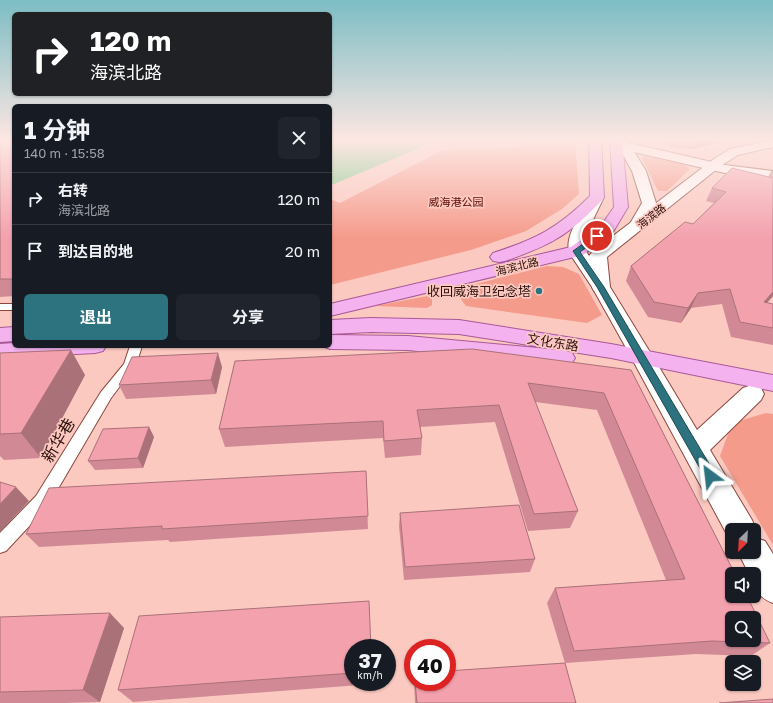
<!DOCTYPE html>
<html lang="zh">
<meta charset="utf-8">
<style>
body{margin:0;font-family:"Golos Text","Noto Sans SC",sans-serif;background:#20242c;color:#f1f3f6;height:100vh;display:flex;flex-direction:column;font-size:15px;white-space:nowrap}
*{box-sizing:border-box;margin:0}
p{font-size:13px;color:#9ea1a6}
.icon{flex:none;width:22px;height:22px;fill:none;stroke:currentColor;stroke-width:2;stroke-linecap:round;stroke-linejoin:round}
.map{position:relative;flex:1;overflow:hidden}
.drawer{position:absolute;left:12px;top:104px;width:320px;height:244px;display:flex;flex-direction:column;background:#171b24;border-radius:6px;box-shadow:0 1px 3px #0004}
.drawer>*{flex:none}
.banner{position:absolute;left:12px;top:12px;width:320px;height:84px;border-radius:6px;box-shadow:0 1px 3px #0004;background:#202124;color:#fff;overflow:hidden}
.needle{width:26px;rotate:204deg}
.controls{position:absolute;left:725px;top:523px;display:grid;gap:8px}
.controls a{display:grid;place-items:center;width:36px;height:36px;border-radius:6px;background:#171b24;box-shadow:0 1px 3px #0004;font-size:20px}
.speed{position:absolute;left:344px;top:639px;display:flex;gap:8px;font-size:20px;font-weight:700;text-align:center}
.speed>*{display:grid;place-content:center;width:52px;height:52px;border-radius:50%;background:#171b24;box-shadow:0 1px 3px #0004;line-height:1}
.speed small{font-size:10px;font-weight:400}
.speed .limit{border:6px solid #d22;background:#fff;color:#111}
.pin{position:absolute;display:grid;place-items:center;width:34px;height:34px;color:#fff;margin:-17px;border:2px solid #fff;border-radius:50%;box-shadow:0 1px 4px #0007}
.me{position:absolute;width:44px;margin:-22px;rotate:330deg;stroke-linejoin:round;filter:drop-shadow(0 0 3px #0008)}
.turn{display:flex;align-items:center;gap:14px;height:84px;padding:0 12px;font-size:18px}
.turn .icon{width:52px;height:52px;stroke-width:2.5}
.turn b{display:block;font-size:28px;line-height:34px}
.round{display:grid;place-items:center;flex:none;width:42px;height:42px;border-radius:6px;background:#20242c}
.headline{display:flex;align-items:center;justify-content:space-between;height:68px;padding:0 12px}
h1{font-size:24px;font-weight:700;line-height:30px}
.primary-button{display:flex;gap:8px;margin-top:auto;padding:8px 12px}
.primary-button a{flex:1;height:46px;border-radius:6px;background:#2c737f;color:#fff;font-size:16px;font-weight:700;line-height:46px;text-align:center}
.primary-button a+a{background:#20242c;color:#f1f3f6}
ul{padding:0;list-style:none}
li{display:flex;align-items:center;gap:12px;height:52px;padding:0 12px;border-top:1px solid #363941}
li div{flex:1}
li b{display:block;font-size:15px}
li em{font-style:normal}
.map>svg:first-child{display:block}
.green{fill:#f59b8c}
.water{fill:#7bcb8d}
.lines{fill:none;stroke-linecap:round;stroke-linejoin:round}
.service-casing{stroke:#8d473c;stroke-width:2}
.minor-casing{stroke:#8d473c;stroke-width:2}
.tertiary-casing{stroke:#8d473c;stroke-width:2}
.secondary-casing{stroke:#8d473c;stroke-width:2}
.primary-casing{stroke:#a95897;stroke-width:2}
.service{fill:#fff;fill-rule:evenodd}
.minor{fill:#fff;fill-rule:evenodd}
.tertiary{fill:#fff;fill-rule:evenodd}
.secondary{fill:#fff;fill-rule:evenodd}
.primary{fill:#f4b3ee;fill-rule:evenodd}
.wall{fill:#d18a95}
.shaded-wall{fill:#aa7179}
.building{fill:#f3a1ad;stroke:#aa7179;fill-rule:evenodd}
.route{fill:#2c737f;stroke:#1d4b53}
.poi-dot{fill:#2c737f;stroke:#fbc9c0;stroke-width:1.5}
.labels{text-anchor:middle;dominant-baseline:central;stroke-width:3.5;stroke-linejoin:round;paint-order:stroke}
.far-park-label{font-size:11px;fill:#5e0802;stroke:#fbc9c0}
.far-street-label{font-size:11px;fill:#2c0f0b;stroke:#fbc9c0}
.poi-label{font-size:13px;fill:#2c0f0b;stroke:#fbc9c0;text-anchor:end}
.street-label{font-size:13px;fill:#2c0f0b;stroke:#fbc9c0}
.near-street-label{font-size:16px;fill:#2c0f0b;stroke:#fbc9c0}
</style>
<div class="map">
<svg width="773" height="703" viewBox="0 0 773 703">
<rect width="100%" height="100%" fill="#fbc9c0"/>
<path class="green" d="M530,140h45l4,54 -17,15 -36,22 -55,19 -141,35v-86l10,4 103,-53 80,-3z
M644,156l41,9 4,3v2l-22,21h-9l-16,-33z
M547,266l16,1 16,7 23,41 -15,8 -121,-17 -6,-8 4,-11z
M427,296l5,3v6l-5,3 -52,-2z
M766,413l7,1v131l-53,-89 12,-33z"/>
<path class="water" d="M330,140h98l-6,7 -88,37h-4z"/>
<g class="lines">
<defs>
<path id="service" d="M0,304h14v6h-14z
M130,346h12l-6,19 -25,33 -63,108 -42,45 -6,2v-20l36,-37 65,-104 23,-28z"/>
<path id="minor" d="M615,140h12l19,31 10,32 -14,27h-12l-2,-3 14,-24 -10,-32z
M577,246l6,1 27,40 43,70 -3,5 -8,3 -8,-3 -42,-75 -24,-36 3,-4z"/>
<path id="tertiary" d="M616,140l109,25 48,6v8l-48,-6 -113,-26 -2,-3 2,-3z
M642,349l8,3 47,78 46,-42 9,-3 9,3 3,6 -3,6 -51,50 42,70 4,10 -2,5v-5h-22v11l-2,-1 -99,-183 3,-5z
M754,537l11,4 8,13v49c-15,-6 -19,-13 -19,-29h-5l-11,-22h16z"/>
<path id="secondary" d="M773,140v7l-35,8 -16,10 -115,92 3,30 -2,4 -7,2 -7,-2 -2,-4 -3,-31 3,-4 122,-93 16,-10z
M597,193l5,1 2,3 -16,33 -2,21 -3,4 -6,1 -6,-1c-10,-15 12,-44 19,-58l2,-3z"/>
<path id="primary" d="M589,140h12l3,57 -2,3c-34,36 -51,45 -97,61l-6,1 -6,-1 -3,-4 3,-4c43,-14 65,-25 97,-57z
M610,140h12l6,67 -15,25 -30,23 -253,61v-12l241,-57 30,-21 13,-19z
M371,318l88,2 152,24 162,31v16l-162,-33 -45,-7 6,2 3,5 -3,5 -8,3 -156,-16 -78,-1 -8,-3h8v-11l78,1 152,14 -101,-16 -88,-2 -41,2v-14z
M14,327v14l-14,1v-14z
M14,343v3h92l-3,5 -8,2 -95,5v-14z"/>
</defs>
<use href="#service" class="service-casing"/>
<use href="#minor" class="minor-casing"/>
<use href="#tertiary" class="tertiary-casing"/>
<use href="#secondary" class="secondary-casing"/>
<use href="#primary" class="primary-casing"/>
<use href="#service" class="service"/>
<use href="#minor" class="minor"/>
<use href="#tertiary" class="tertiary"/>
<use href="#secondary" class="secondary"/>
<use href="#primary" class="primary"/>
</g>
<path class="wall" d="M0,140h14v156l-14,1z
M663,140h66l-38,9 -14,-1 -10,-3z
M771,171h2v125l-6,7 6,1v41l-42,-8 -9,-33 -31,4 -10,15 -33,-6 -22,-36 5,-15 62,-42 21,-21 -8,-2 6,-13 56,-11z
M0,353l85,22 -44,83 -37,2 -4,-4z
M235,361l396,9 139,273 -19,13 -55,-2 -131,9 11,40h-161l-1,-21h33l118,-19 -18,-60 8,-15 111,-8 -69,-170 -62,-8 43,109 -8,17 -42,3 -33,-109 -75,5 2,11 -1,17 -36,3 -2,-20 -158,9 -6,-18z
M222,367l-6,27 -90,5 -7,-14z
M149,427l5,10 -11,31 -48,2 -7,-9z
M366,471l2,58 -198,13 -2,-2 -129,7 -13,-13z
M400,513l135,46 -5,13 -126,8 -5,-54z
M0,617l124,11 -24,74 -36,1h-64z
M353,648v34h20v2l-240,18 -15,-12z"/>
<path class="shaded-wall" d="M694,140h35l-38,9z
M773,292v4l-19,21 10,-15z
M698,293l-7,15 -10,15 7,-15z
M71,350l14,25 -44,83 -20,-25z
M218,353l4,14 -6,27 -5,-14z
M149,427l5,10 -11,31 -5,-10z
M16,487l13,14 -29,31v-28z
M110,613l14,15 -24,74 -17,-12z"/>
<path class="building" d="M0,140h14v139h-14z
M732,168l41,10v114l-9,10 9,2v24l-33,-6 -10,-33 -32,4 -10,15 -34,-6 -23,-36 54,-44 8,2 33,-32 -14,-4z
M472,349l159,21 104,204h-3v22h15l23,47 -58,-2 -138,10 -19,-63 130,-9 -81,-186 -76,-10 50,128 -44,3 -35,-109 -82,5 5,28 -38,3 -1,-20 -164,8 16,-68zM732,618h22v22h-22z
M71,350l-50,83 -21,1v-81z
M218,353l-7,27 -92,5 13,-28z
M149,427l-11,31 -50,3 15,-32z
M366,471l2,45 -206,13v-3l-136,8 23,-46z
M0,482l16,5 -16,17z
M519,505l16,54 -130,8 -5,-54z
M369,601l2,47h-18v25l-235,17 21,-74z
M110,613l-27,77 -83,2v-75z
M565,663l11,40h-159l-2,-21h32v-11z
M773,699v4h-54z"/>
<linearGradient id="sky" x2="0" y2="1"><stop stop-color="#7cbdc4"/><stop offset="0.59" stop-color="#fde7e3"/><stop offset="1" stop-color="#fde7e3" stop-opacity="0"/></linearGradient>
<rect width="773" height="238" fill="url(#sky)"/>
<path class="route" d="M597,234l2,1v3l-19,14 24,35 110,185 2,4 -2,3 -4,2 -4,-2 -109,-192 -24,-36z"/>
<circle class="poi-dot" cx="539" cy="291" r="4"/>
<g class="labels">
<g class="far-park-label">
<text x="456" y="201">威海港公园</text>
</g>
<g class="far-street-label">
<text transform="translate(651 216) rotate(-38)">海滨路</text>
<text transform="translate(517 266) rotate(-14)">海滨北路</text>
</g>
<g class="poi-label">
<text x="531" y="291">收回威海卫纪念塔</text>
</g>
<g class="street-label">
<text transform="translate(553 342) rotate(9)">文化东路</text>
</g>
<g class="near-street-label">
<text transform="translate(58 440) rotate(-59)">新华巷</text>
</g>
</g>
</svg>
<div class="controls">
<a><svg class="needle" viewBox="-14 -14 28 28"><path d="M0-13l5 13h-10z" fill="#e53935"/><path d="M0 13l5-13h-10z" fill="#9ea1a6"/></svg></a>
<a><svg class="icon" aria-label="sound" viewBox="0 0 24 24"><path d="M4 9h4l5-4v14l-5-4H4zM17 9q2 3 0 6"/></svg></a>
<a><svg class="icon" aria-label="search" viewBox="0 0 24 24"><circle cx="10" cy="10" r="6"/><path d="M15 15l6 6"/></svg></a>
<a><svg class="icon" aria-label="layers" viewBox="0 0 24 24"><path d="M12 4l9 5-9 5-9-5zM3 14l9 5 9-5"/></svg></a>
</div>
<div class="speed"><div>37<small>km/h</small></div><div class="limit">40</div></div>
<div class="pin" style="left:597px;top:236px;background:#d93025"><svg class="icon" aria-label="arrive" viewBox="0 0 24 24"><path d="M6 21V4h12l-3 4 3 4H6"/></svg></div>
<svg class="me" style="left:710px;top:476px" viewBox="-20 -20 40 40"><path d="M0-17L14 15 0 8-14 15z" fill="#2c737f" stroke="#fff" stroke-width="4"/></svg>
<div class="banner">
<div class="turn"><svg class="icon" aria-label="right" viewBox="0 0 24 24"><path d="M7 20v-9h11M14 6l5 5-5 5"/></svg><div><b>120 m</b>海滨北路</div></div>
</div>
<section class="drawer">
<div class="headline"><div><h1>1 分钟</h1><p>140 m · 15:58</p></div><a class="round"><svg class="icon" aria-label="close" viewBox="0 0 24 24"><path d="M6 6l12 12M18 6L6 18"/></svg></a></div>
<ul>
<li><svg class="icon" aria-label="right" viewBox="0 0 24 24"><path d="M7 20v-9h11M14 6l5 5-5 5"/></svg><div><b>右转</b><p>海滨北路</p></div><em>120 m</em></li>
<li><svg class="icon" aria-label="arrive" viewBox="0 0 24 24"><path d="M6 21V4h12l-3 4 3 4H6"/></svg><div><b>到达目的地</b></div><em>20 m</em></li>
</ul>
<div class="primary-button"><a>退出</a><a>分享</a></div>
</section>
</div>
